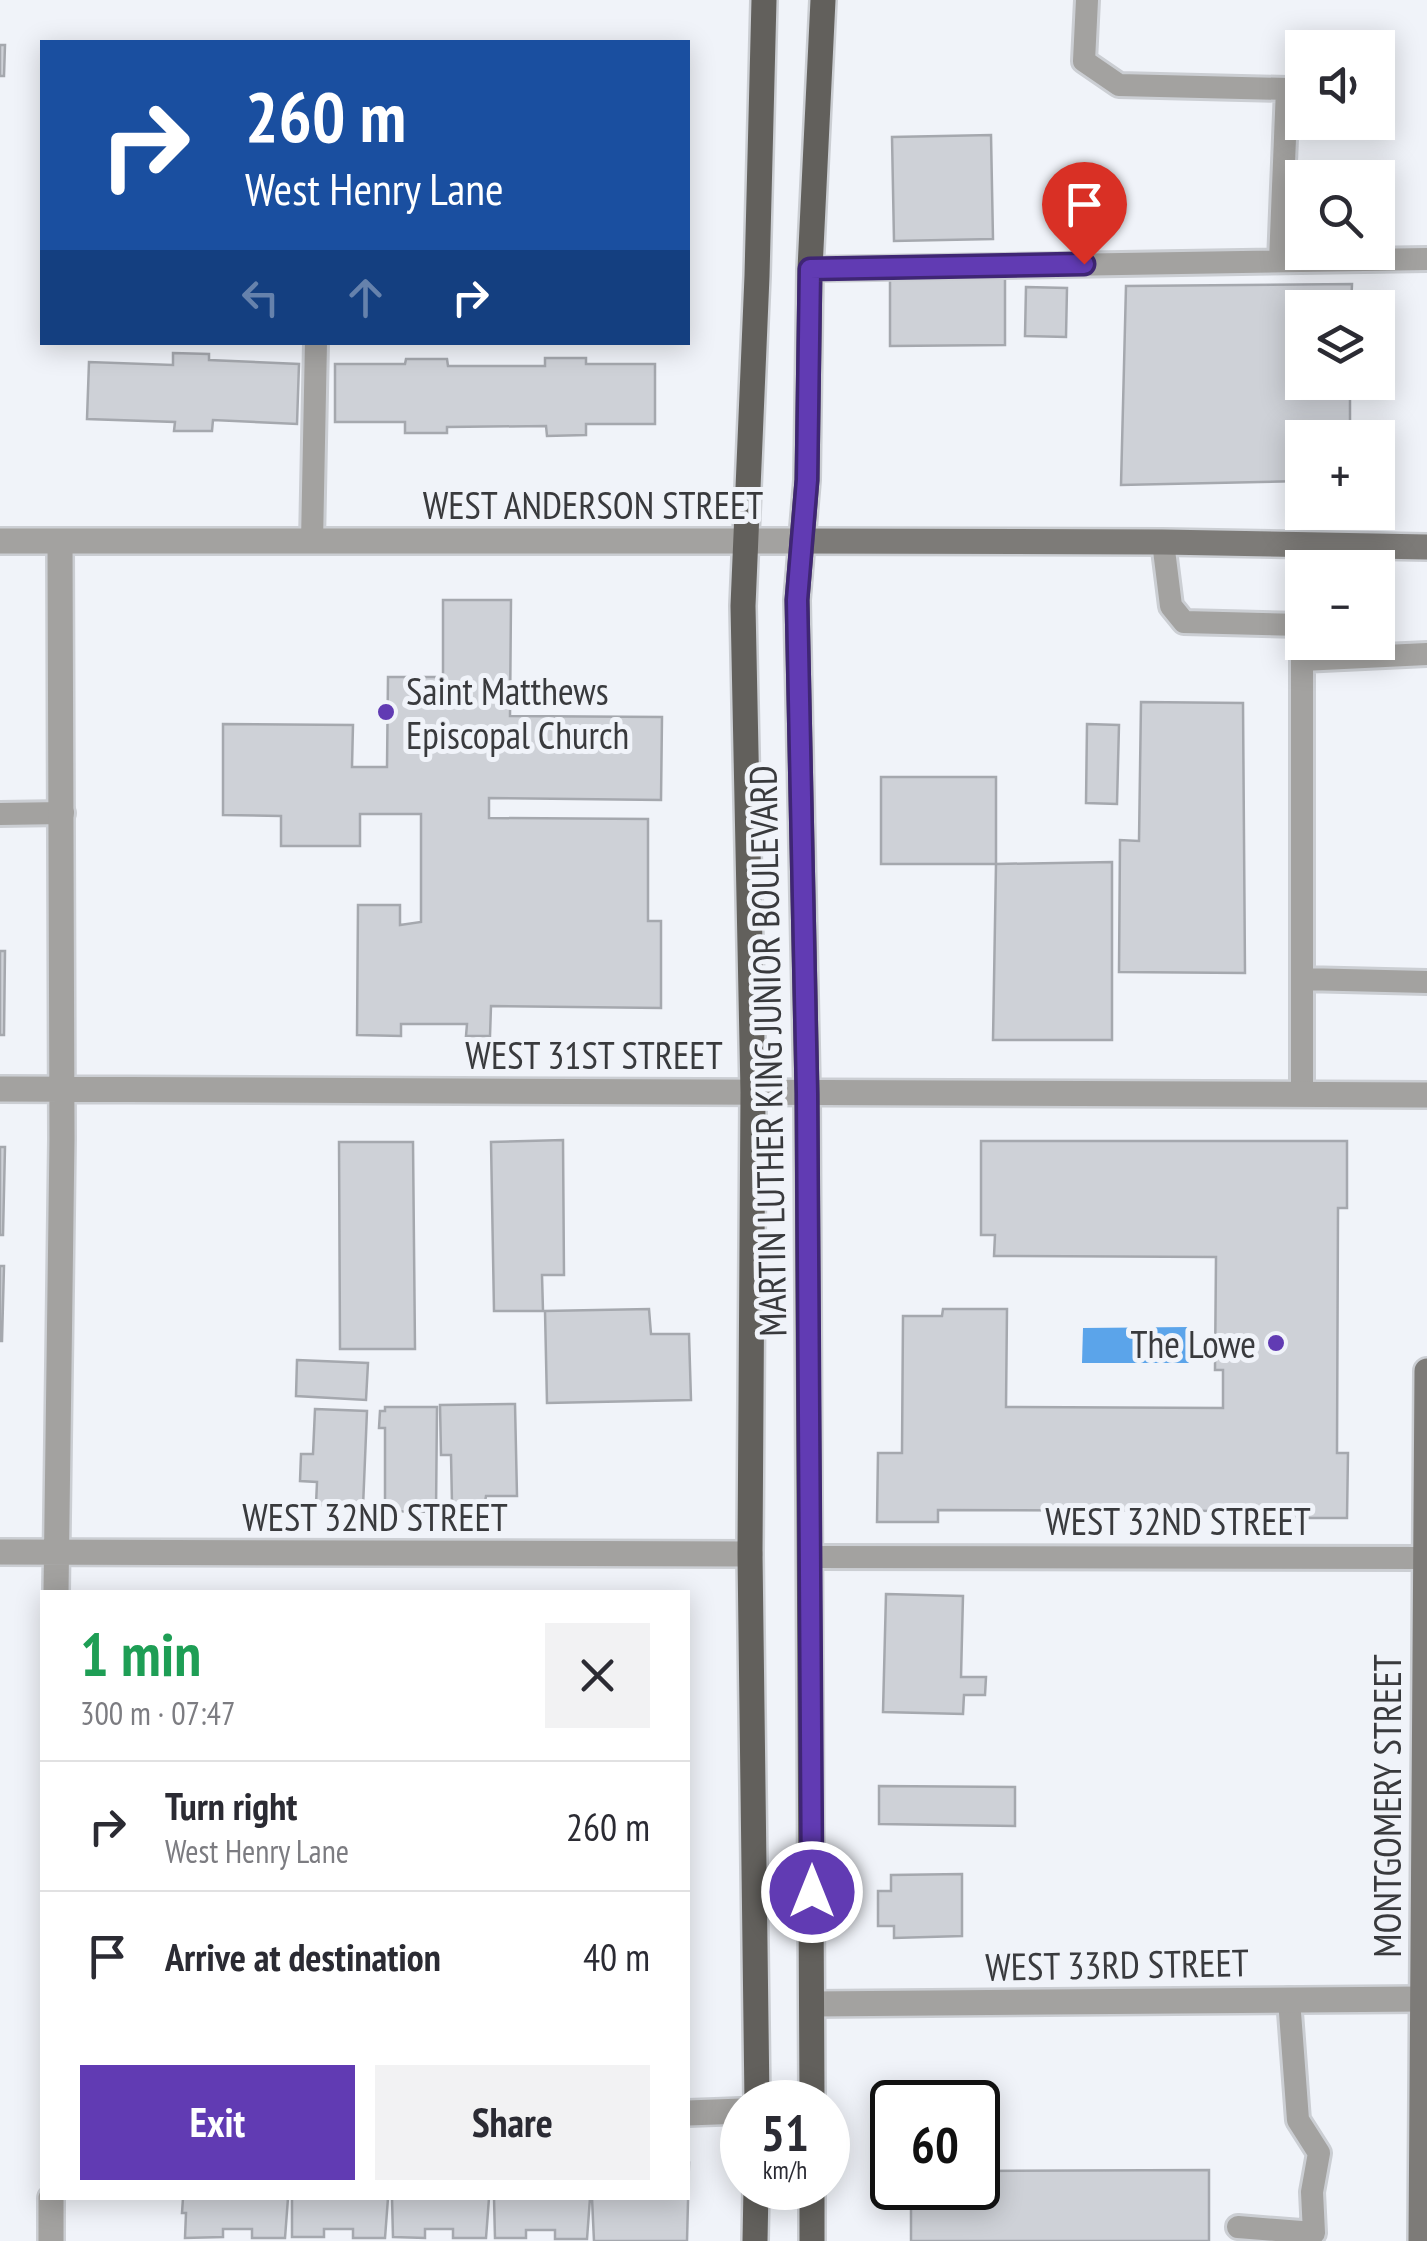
<!DOCTYPE html>
<meta charset="utf-8">
<style>
body{margin:0;font-family:"PT Sans Narrow",sans-serif;background:#f2f2f3;color:#2b2b33;height:100vh;display:flex;flex-direction:column;font-size:38px;white-space:nowrap}
*{box-sizing:border-box;margin:0}
p{font-size:32px;color:#7c7c81}
.icon{flex:none;width:55px;height:55px;fill:none;stroke:currentColor;stroke-width:2;stroke-linecap:round;stroke-linejoin:round}
.map{position:relative;flex:1;overflow:hidden}
.side{position:absolute;left:40px;top:1590px;width:650px;height:610px;display:flex;flex-direction:column;background:#fff;border-radius:0px;box-shadow:0 5px 25px #0003}
.side>*{flex:none}
.banner{position:absolute;left:40px;top:40px;width:650px;height:305px;border-radius:0px;box-shadow:0 5px 25px #0003;background:#1a4fa0;color:#fff;overflow:hidden}
.buttons{position:absolute;left:1285px;top:30px;display:grid;gap:20px}
.buttons a{display:grid;place-items:center;width:110px;height:110px;border-radius:0px;background:#fff;box-shadow:0 5px 25px #0003;font-size:50px}
.speed{position:absolute;left:720px;top:2080px;display:flex;gap:20px;font-size:50px;font-weight:700;text-align:center}
.speed>*{display:grid;place-content:center;width:130px;height:130px;border-radius:50%;background:#fff;box-shadow:0 5px 25px #0003;line-height:1}
.speed small{font-size:25px;font-weight:400}
.speed .limit{border:5px solid #111;border-radius:15px;background:#fff;color:#111}
.pin{position:absolute;display:grid;place-items:center;width:85px;height:85px;color:#fff;margin:-102px -42px;border-radius:50% 50% 50% 0;rotate:-45deg;box-shadow:0 0 10px #0007}
.pin .icon{rotate:45deg}
.me{position:absolute;width:110px;margin:-55px;rotate:0deg;stroke-linejoin:round;filter:drop-shadow(0 0 8px #0008)}
.turn{display:flex;align-items:center;gap:35px;height:210px;padding:0 40px;font-size:45px}
.turn .icon{width:130px;height:130px;stroke-width:2.5}
.turn b{display:block;font-size:70px;line-height:85px}
.lanes{display:flex;align-items:center;height:95px;padding:0 40px;background:#0003;justify-content:center;gap:50px;direction:ltr}
.lanes .off{opacity:.35}
.round{display:grid;place-items:center;flex:none;width:105px;height:105px;border-radius:0px;background:#f2f2f3}
.overview{display:flex;align-items:center;justify-content:space-between;height:170px;padding:0 40px}
h1{font-size:60px;font-weight:700;line-height:75px;color:#1e9e55}
.primary-button{display:flex;gap:20px;margin-top:auto;padding:20px 40px}
.primary-button a{flex:1;height:115px;border-radius:0px;background:#613bb3;color:#fff;font-size:40px;font-weight:700;line-height:115px;text-align:center}
.primary-button a+a{background:#f2f2f3;color:#2b2b33}
ul{padding:0;list-style:none}
li{display:flex;align-items:center;gap:30px;height:130px;padding:0 40px;border-top:2px solid #e1e1e2}
li div{flex:1}
li b{display:block;font-size:38px}
li em{font-style:normal}
.map>svg:first-child{display:block}
.water{fill:#5ba4ea}
.building{fill:#ced1d7;stroke:#a5a8ae;stroke-width:2.5}
.lines{fill:none;stroke-linecap:round;stroke-linejoin:round}
.service-casing{stroke:#cbced3;stroke-width:28}
.minor-casing{stroke:#cbced3;stroke-width:30}
.tertiary-casing{stroke:#cbced3;stroke-width:30}
.secondary-casing{stroke:#cbced3;stroke-width:30}
.primary-casing{stroke:#cbced3;stroke-width:30}
.service{stroke:#a3a2a0;stroke-width:22}
.minor{stroke:#a3a2a0;stroke-width:25}
.tertiary{stroke:#a3a2a0;stroke-width:25}
.secondary{stroke:#7d7b78;stroke-width:25}
.primary{stroke:#62605c;stroke-width:25}
.route-casing{stroke:#3f2674;stroke-width:25}
.route{stroke:#613bb3;stroke-width:18}
.poi-dot{fill:#613bb3;stroke:#f0f3f9;stroke-width:4}
.labels{text-anchor:middle;dominant-baseline:central;stroke-width:10;stroke-linejoin:round;paint-order:stroke}
.street-label{font-size:38px;fill:#393a3d;stroke:#f0f3f9}
.poi-label{font-size:38px;fill:#393a3d;stroke:#f0f3f9;text-anchor:start}
</style>
<div class="map">
<svg width="1427" height="2241" viewBox="0 0 1427 2241">
<rect width="100%" height="100%" fill="#f0f3f9"/>
<path class="water" d="M1189,1327v36h-107l1,-35z"/>
<path class="building" d="M0,45h5l-1,31h-4z
M991,135l2,104 -99,2 -2,-104z
M1005,275v70l-115,1v-70z
M1352,284l-1,24h-49v74h48v56h-48v43l-181,4 5,-199z
M1026,287l41,1 -1,49 -41,-1z
M173,353l36,1v6l90,4 -2,60 -84,-4 -1,11h-38l1,-9 -88,-3 2,-57 84,3z
M545,358h41v6h69v60h-69v11l-39,1 -1,-10 -99,1v6h-42v-11h-70v-58h70l1,-5h41l1,7h97z
M443,600h68l-1,116 152,1 -1,83 -172,-2v20l159,1v102h13v87l-170,-2 -1,30h-24l1,-12h-66v12l-44,-1 1,-130h42v20l21,-3v-108h-61v32h-79v-30l-58,-1v-91l130,1 -1,42h35l1,-90h55z
M1141,702l102,1 2,270 -126,-1 1,-132 19,1z
M1087,724l32,1 -2,79 -31,-1z
M881,777h115v87h-115z
M1112,862v178h-119l3,-176z
M0,951h5l-1,84h-4z
M563,1140l1,135h-22l1,36h-49l-3,-169z
M981,1141h366v67h-9l-1,245h11l-1,65h-95v-7l-314,-1v12h-61l1,-69h24l1,-137h39l1,-7h64l-1,98 217,1v-38h-8l1,-113 -222,-1 1,-21h-14z
M339,1142h74l2,207h-75z
M0,1147h5l-2,88h-3z
M0,1266h4l-2,75h-2z
M649,1309l2,25h38l2,66 -144,3 -2,-92z
M297,1360l71,3 -2,37 -70,-4z
M515,1404l2,92h-31l-1,6 -33,1 -1,-48h-10l-1,-50z
M385,1407h52l-1,105 -51,-1v-83h-6l1,-17h5z
M315,1409l52,2 -4,96 -47,-2 1,-23 -17,-1 1,-27h12z
M886,1594l77,2 -2,81h25l-1,18h-21l-1,19 -80,-2z
M879,1786l136,1v39l-136,-2z
M962,1874v62l-68,2v-12h-16v-35h13v-16z
M688,2161l1,1 -2,79h-93l-2,-43h96z
M1209,2170v71h-298v-53h67v-17z
M183,2198h105l-3,40h-33v-9h-29v8l-38,1 1,-25h-4z
M292,2198h96l-3,40h-32v-9h-29v8h-32z
M392,2198h97l-3,40h-33v-9h-28v9l-32,-1z
M494,2198h96l-3,41h-32v-9h-29v8h-31z"/>
<g class="lines">
<defs>
<path id="service" d="M1087,0l-3,61 35,24 168,4 -7,172
M810,269l617,-10
M312,542l4,-200
M1163,542l8,64 13,16 118,3
M1304,568l1,-22
M1302,660l125,-6
M0,814l63,-1
M1302,979l125,3
M1302,1094v-485
M810,1557l616,1
M1238,2227l76,6 -2,-41 7,-39 -21,-33 -9,-121"/>
<path id="minor" d="M0,1089l1427,6
M0,1552l750,2
M56,1592l6,-453 -2,-597
M812,2004l610,-5
M688,2113l54,-2
M51,2241v-43"/>
<path id="tertiary" d="M0,541h802"/>
<path id="secondary" d="M802,541l361,1 264,5
M1421,2241l6,-870"/>
<path id="primary" d="M757,2102l-7,-548 3,-462 -10,-486 14,-330 7,-276
M812,2102l-5,-1009 -10,-493 10,-120 3,-211 13,-269
M812,2188v53
M755,2241l1,-53"/>
</defs>
<use href="#service" class="service-casing"/>
<use href="#minor" class="minor-casing"/>
<use href="#tertiary" class="tertiary-casing"/>
<use href="#secondary" class="secondary-casing"/>
<use href="#primary" class="primary-casing"/>
<use href="#service" class="service"/>
<use href="#minor" class="minor"/>
<use href="#tertiary" class="tertiary"/>
<use href="#secondary" class="secondary"/>
<use href="#primary" class="primary"/>
</g>
<g class="lines">
<defs>
<path id="route" d="M812,1892l-5,-799 -10,-493 10,-120 3,-211 274,-5"/>
</defs>
<use href="#route" class="route-casing"/>
<use href="#route" class="route"/>
</g>
<g class="poi-dot">
<circle cx="386" cy="712" r="10"/>
<circle cx="1276" cy="1343" r="10"/>
</g>
<g class="labels">
<g class="street-label">
<text x="593" y="504">WEST ANDERSON STREET</text>
<text transform="translate(767 1051) rotate(-91)">MARTIN LUTHER KING JUNIOR BOULEVARD</text>
<text x="594" y="1054">WEST 31ST STREET</text>
<text x="375" y="1516">WEST 32ND STREET</text>
<text x="1178" y="1520">WEST 32ND STREET</text>
<text transform="translate(1386 1806) rotate(-90)">MONTGOMERY STREET</text>
<text transform="translate(1117 1964) rotate(-1)">WEST 33RD STREET</text>
</g>
<g class="poi-label">
<text x="406" y="690">Saint Matthews<tspan x="406" dy="44">Episcopal Church</tspan></text>
<text x="1256" y="1343" text-anchor="end">The Lowe</text>
</g>
</g>
</svg>
<div class="buttons">
<a><svg class="icon" aria-label="sound" viewBox="0 0 24 24"><path d="M4 9h4l5-4v14l-5-4H4zM17 9q2 3 0 6"/></svg></a>
<a><svg class="icon" aria-label="search" viewBox="0 0 24 24"><circle cx="10" cy="10" r="6"/><path d="M15 15l6 6"/></svg></a>
<a><svg class="icon" aria-label="layers" viewBox="0 0 24 24"><path d="M12 4l9 5-9 5-9-5zM3 14l9 5 9-5"/></svg></a>
<a>+</a>
<a>−</a>
</div>
<div class="speed"><div>51<small>km/h</small></div><div class="limit">60</div></div>
<div class="pin" style="left:1084px;top:264px;background:#d93025"><svg class="icon" aria-label="arrive" viewBox="0 0 24 24"><path d="M6 21V4h12l-3 4 3 4H6"/></svg></div>
<svg class="me" style="left:812px;top:1892px" viewBox="-20 -20 40 40"><circle r="17" fill="#613bb3" stroke="#fff" stroke-width="3"/><path d="M0-11L8 9 0 5-8 9z" fill="#fff"/></svg>
<div class="banner">
<div class="turn"><svg class="icon" aria-label="right" viewBox="0 0 24 24"><path d="M7 20v-9h11M14 6l5 5-5 5"/></svg><div><b>260 m</b>West Henry Lane</div></div>
<div class="lanes"><svg class="icon off" aria-label="left" viewBox="0 0 24 24"><path d="M17 20v-9H6M10 6l-5 5 5 5"/></svg><svg class="icon off" aria-label="ahead" viewBox="0 0 24 24"><path d="M12 20V5M6 11l6-6 6 6"/></svg><svg class="icon" aria-label="right" viewBox="0 0 24 24"><path d="M7 20v-9h11M14 6l5 5-5 5"/></svg></div>
</div>
<section class="side">
<div class="overview"><div><h1>1 min</h1><p>300 m · 07:47</p></div><a class="round"><svg class="icon" aria-label="close" viewBox="0 0 24 24"><path d="M6 6l12 12M18 6L6 18"/></svg></a></div>
<ul>
<li><svg class="icon" aria-label="right" viewBox="0 0 24 24"><path d="M7 20v-9h11M14 6l5 5-5 5"/></svg><div><b>Turn right</b><p>West Henry Lane</p></div><em>260 m</em></li>
<li><svg class="icon" aria-label="arrive" viewBox="0 0 24 24"><path d="M6 21V4h12l-3 4 3 4H6"/></svg><div><b>Arrive at destination</b></div><em>40 m</em></li>
</ul>
<div class="primary-button"><a>Exit</a><a>Share</a></div>
</section>
</div>
